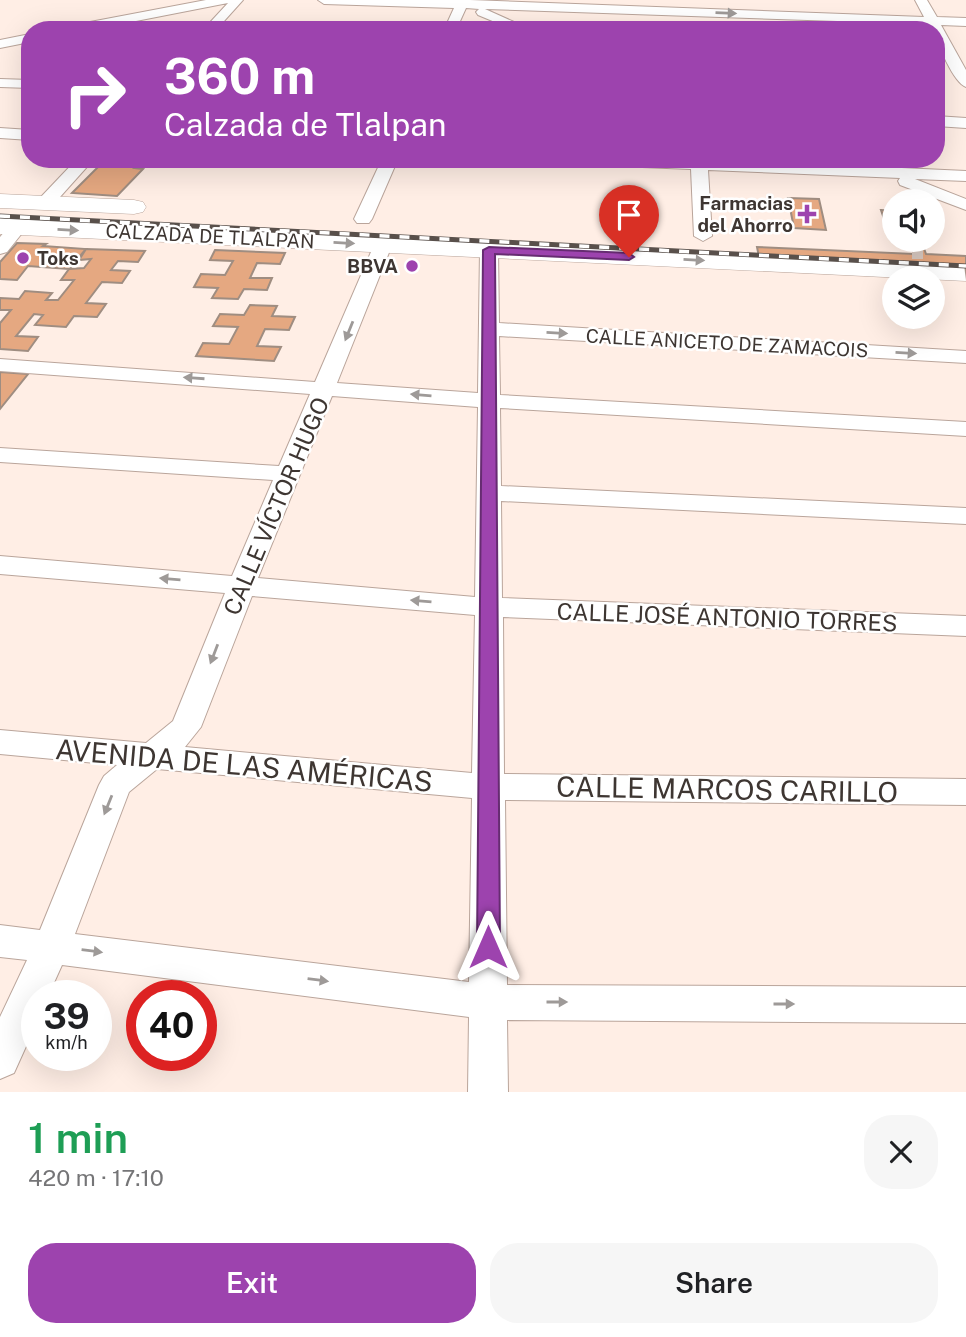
<!DOCTYPE html>
<meta charset="utf-8">
<style>
body{margin:0;font-family:"Public Sans",sans-serif;background:#f6f6f6;color:#202124;height:100vh;display:flex;flex-direction:column;font-size:26px;white-space:nowrap}
*{box-sizing:border-box;margin:0}
p{font-size:23px;color:#757577}
.icon{flex:none;width:38px;height:38px;fill:none;stroke:currentColor;stroke-width:2;stroke-linecap:round;stroke-linejoin:round}
.map{position:relative;height:1092px;overflow:hidden}
.side{display:flex;flex-direction:column;background:#fff;flex:1}
.side>*{flex:none}
.hud{position:absolute;left:21px;top:21px;width:924px;height:147px;border-radius:28px;box-shadow:0 7px 28px #0002;background:#9d43ae;color:#fff;overflow:hidden}
.buttons{position:absolute;left:882px;top:189px;display:grid;gap:14px}
.buttons a{display:grid;place-items:center;width:63px;height:63px;border-radius:50%;background:#fff;box-shadow:0 7px 28px #0002;font-size:35px}
.speed{position:absolute;left:21px;top:980px;display:flex;gap:14px;font-size:35px;font-weight:700;text-align:center}
.speed>*{display:grid;place-content:center;width:91px;height:91px;border-radius:50%;background:#fff;box-shadow:0 7px 28px #0002;line-height:1}
.speed small{font-size:18px;font-weight:400}
.speed .limit{border:10px solid #d22;background:#fff;color:#111}
.pin{position:absolute;display:grid;place-items:center;width:60px;height:60px;color:#fff;margin:-72px -30px;border-radius:50% 50% 50% 0;rotate:-45deg;box-shadow:0 0 7px #0007}
.pin .icon{rotate:45deg}
.me{position:absolute;width:77px;margin:-38px;rotate:0deg;stroke-linejoin:round;filter:drop-shadow(0 0 5px #0008)}
.turn{display:flex;align-items:center;gap:24px;height:147px;padding:0 28px;font-size:32px}
.turn .icon{width:91px;height:91px;stroke-width:2.5}
.turn b{display:block;font-size:49px;line-height:60px}
.round{display:grid;place-items:center;flex:none;width:74px;height:74px;border-radius:28px;background:#f6f6f6}
.headline{display:flex;align-items:center;justify-content:space-between;height:119px;padding:0 28px}
h1{font-size:42px;font-weight:600;line-height:52px;color:#1e9e55}
.cta{display:flex;gap:14px;margin-top:auto;padding:14px 28px}
.cta a{flex:1;height:80px;border-radius:28px;background:#9d43ae;color:#fff;font-size:28px;font-weight:600;line-height:80px;text-align:center}
.cta a+a{background:#f6f6f6;color:#202124}
.map>svg:first-child{display:block}
.building{fill:#e5a881;stroke:#9f8d81;stroke-width:2}
.lines{fill:none;stroke-linecap:round;stroke-linejoin:round}
.highway-tunnel{stroke:#d8c9c1;stroke-width:24;stroke-dasharray:24 12;stroke-linecap:butt}
.minor-casing{stroke:#baa59b;stroke-width:2}
.highway-casing{stroke:#baa59b;stroke-width:1}
.minor{fill:#fff;fill-rule:evenodd}
.highway{fill:#fff;fill-rule:evenodd}
.rail-casing{stroke:#59504b;stroke-width:5}
.rail{stroke:#fff;stroke-width:3.5;stroke-dasharray:10;stroke-linecap:butt}
.oneway{fill:#9e9a98}
.route{fill:#9d43ae;stroke:#662c71;stroke-width:2}
.poi-dot{fill:#9d43ae;stroke:#fff;stroke-width:2.5}
.labels{text-anchor:middle;dominant-baseline:central;stroke-width:5;stroke-linejoin:round;paint-order:stroke}
.far-poi-label{font-size:19px;font-weight:bold;fill:#3e3632;stroke:#fff;text-anchor:end}
.far-street-label{font-size:19px;fill:#3e3632;stroke:#fff}
.street-label{font-size:23px;fill:#3e3632;stroke:#fff}
.near-street-label{font-size:28px;fill:#3e3632;stroke:#fff}
</style>
<div class="map">
<svg width="966" height="1092" viewBox="0 0 966 1092">
<rect width="100%" height="100%" fill="#ffeee5"/>
<path class="building" d="M865,21l53,2 3,7h-51z
M104,161l34,2 -4,5 9,1 -26,27 -45,-3z
M788,198l31,1 7,31 -32,-2z
M881,210l13,1v22h-5z
M909,240h12l5,14 40,2v21l-4,-9 -203,-11 -2,-10 157,7z
M17,243l29,1 -3,2 43,3 -17,20 -41,-3 -11,14 -17,-1v-17z
M86,249l59,2 -7,11 -20,-1 -7,9 19,1 -8,12 -20,-1 -16,21 20,1 -9,13 -23,-1 -8,11 -31,-2 8,-10 -9,-1 -18,22 22,1 -10,14 -28,-2v-26l11,-13h-11v-12l19,1 6,-8 27,2 -6,7h12l16,-20h-13l8,-11 15,-1 7,-9 -12,1z
M215,250l70,3 -5,11 -23,-1 -7,15h22l-5,12 -23,-1 -6,10 -26,-1 6,-10 -24,-1 7,-13 24,1 8,-14 -23,-1z
M250,305l27,1 -5,10 23,1 -6,13 -24,-1 -8,17 24,1 -7,14 -78,-5 7,-13 26,1 9,-17 -25,-1 7,-12 24,1z
M0,372l28,2 -28,35z"/>
<g class="lines">
<path class="highway-tunnel" d="M912,247h11"/>
<defs>
<path id="minor" d="M206,0h37l-27,30h-13l25,-27 -138,27h-27l6,-4z
M318,0h152l454,17 -9,-17h12l10,17 29,1v8l-25,-1 25,45v17c-12,-4 -30,-44 -30,-57h-5l-3,-6 -443,-15 47,21h-18l-36,-15 -2,-3 3,-3 -13,-1 -10,22h-12l10,-22 -130,-4z
M30,34v8l-30,6v-8z
M0,79l30,1v8l-30,-1z
M936,116l30,2v10l-30,-2z
M0,128l30,2v10l-30,-2z
M77,159h17l-43,48h-12l-3,-4 3,-4z
M382,159h16l-26,60 -3,4h-12l-3,-4z
M561,159h146l259,12v10l-51,-2 51,20v11l-66,-25 -2,-4 2,-3 -192,-8 4,66 -9,5 -9,-5 -3,-67 -122,-5z
M18,222l9,5 -20,25 -7,2v-17l12,-14z
M383,239l9,6 -55,138 141,10 2,-143 9,-6 9,6 1,73 467,28v12l-467,-27 1,59 466,27v14l-466,-28 1,78 465,22v16l-465,-23 1,97 464,18v20l-463,-19 1,157 462,5v26l-461,-5 2,185 459,2v36l-459,-3 1,72h-40l1,-75 -407,-52 -14,31h-11v26l-23,51 -14,6v-62l27,-57 -27,-3v-32l40,5 59,-145 5,-9 13,-11 -117,-11v-24l146,13 27,-22 52,-128 -225,-19v-18l232,20 41,-96 -273,-18v-14l279,18 31,-72 -310,-23v-12l315,23 59,-137zM332,396l146,11 -3,190 -217,-19zM252,596l223,19 -3,158 -287,-26 16,-20zM157,769l315,29 -3,184 -394,-48 54,-142z"/>
<path id="highway" d="M0,194l134,6 9,2 3,5 -3,5 -9,2 -134,-6z
M0,218l964,47 2,16 -966,-47z"/>
</defs>
<use href="#minor" class="minor-casing"/>
<use href="#highway" class="highway-casing"/>
<use href="#minor" class="minor"/>
<use href="#highway" class="highway"/>
<defs>
<path id="rail" d="M0,216l966,50"/>
</defs>
<use href="#rail" class="rail-casing"/>
<use href="#rail" class="rail"/>
</g>
<defs><path id="oneway-solid" d="M-6-.8H1V-3.2L6.5 0L1 3.2V.8H-6Z" transform="scale(1.75)"/></defs>
<g class="oneway">
<use href="#oneway-solid" transform="translate(726 13) rotate(2)"/>
<use href="#oneway-solid" transform="translate(68 230) rotate(3)"/>
<use href="#oneway-solid" transform="translate(344 243) rotate(3)"/>
<use href="#oneway-solid" transform="translate(694 260) rotate(3)"/>
<use href="#oneway-solid" transform="translate(349 331) rotate(112)"/>
<use href="#oneway-solid" transform="translate(557 333) rotate(3)"/>
<use href="#oneway-solid" transform="translate(906 353) rotate(3)"/>
<use href="#oneway-solid" transform="translate(194 378) rotate(-176)"/>
<use href="#oneway-solid" transform="translate(421 395) rotate(-175)"/>
<use href="#oneway-solid" transform="translate(170 579) rotate(-175)"/>
<use href="#oneway-solid" transform="translate(421 601) rotate(-175)"/>
<use href="#oneway-solid" transform="translate(214 654) rotate(111)"/>
<use href="#oneway-solid" transform="translate(108 805) rotate(112)"/>
<use href="#oneway-solid" transform="translate(92 951) rotate(7)"/>
<use href="#oneway-solid" transform="translate(318 980) rotate(7)"/>
<use href="#oneway-solid" transform="translate(557 1002)"/>
<use href="#oneway-solid" transform="translate(784 1004)"/>
</g>
<path class="route" d="M489,247l140,6 5,4 -5,3 -134,-6 5,693 -4,7 -8,3 -7,-3 -4,-7 6,-697z"/>
<g class="poi-dot">
<path d="M803.5 203.5h7v7h7v7h-7v7h-7v-7h-7v-7h7z"/>
<circle cx="23" cy="258" r="7"/>
<circle cx="412" cy="266" r="7"/>
</g>
<g class="labels">
<g class="far-poi-label">
<text x="793" y="203">Farmacias<tspan x="793" dy="22">del Ahorro</tspan></text>
<text x="37" y="258" text-anchor="start">Toks</text>
<text x="398" y="266">BBVA</text>
</g>
<g class="far-street-label">
<text transform="translate(210 236) rotate(3)">CALZADA DE TLALPAN</text>
<text transform="translate(727 343) rotate(3)">CALLE ANICETO DE ZAMACOIS</text>
</g>
<g class="street-label">
<text transform="translate(276 506) rotate(-67)">CALLE VÍCTOR HUGO</text>
<text transform="translate(727 617) rotate(2)">CALLE JOSÉ ANTONIO TORRES</text>
</g>
<g class="near-street-label">
<text transform="translate(244 765) rotate(5)">AVENIDA DE LAS AMÉRICAS</text>
<text transform="translate(727 789) rotate(1)">CALLE MARCOS CARILLO</text>
</g>
</g>
</svg>
<div class="buttons">
<a><svg class="icon" aria-label="sound" viewBox="0 0 24 24"><path d="M4 9h4l5-4v14l-5-4H4zM17 9q2 3 0 6"/></svg></a>
<a><svg class="icon" aria-label="layers" viewBox="0 0 24 24"><path d="M12 4l9 5-9 5-9-5zM3 14l9 5 9-5"/></svg></a>
</div>
<div class="speed"><div>39<small>km/h</small></div><div class="limit">40</div></div>
<div class="pin" style="left:629px;top:257px;background:#d93025"><svg class="icon" aria-label="arrive" viewBox="0 0 24 24"><path d="M6 21V4h12l-3 4 3 4H6"/></svg></div>
<svg class="me" style="left:488px;top:947px" viewBox="-20 -20 40 40"><path d="M0-17L14 15 0 8-14 15z" fill="#9d43ae" stroke="#fff" stroke-width="4"/></svg>
<div class="hud">
<div class="turn"><svg class="icon" aria-label="right" viewBox="0 0 24 24"><path d="M7 20v-9h11M14 6l5 5-5 5"/></svg><div><b>360 m</b>Calzada de Tlalpan</div></div>
</div>
</div>
<section class="side">
<div class="headline"><div><h1>1 min</h1><p>420 m · 17:10</p></div><a class="round"><svg class="icon" aria-label="close" viewBox="0 0 24 24"><path d="M6 6l12 12M18 6L6 18"/></svg></a></div>
<div class="cta"><a>Exit</a><a>Share</a></div>
</section>
